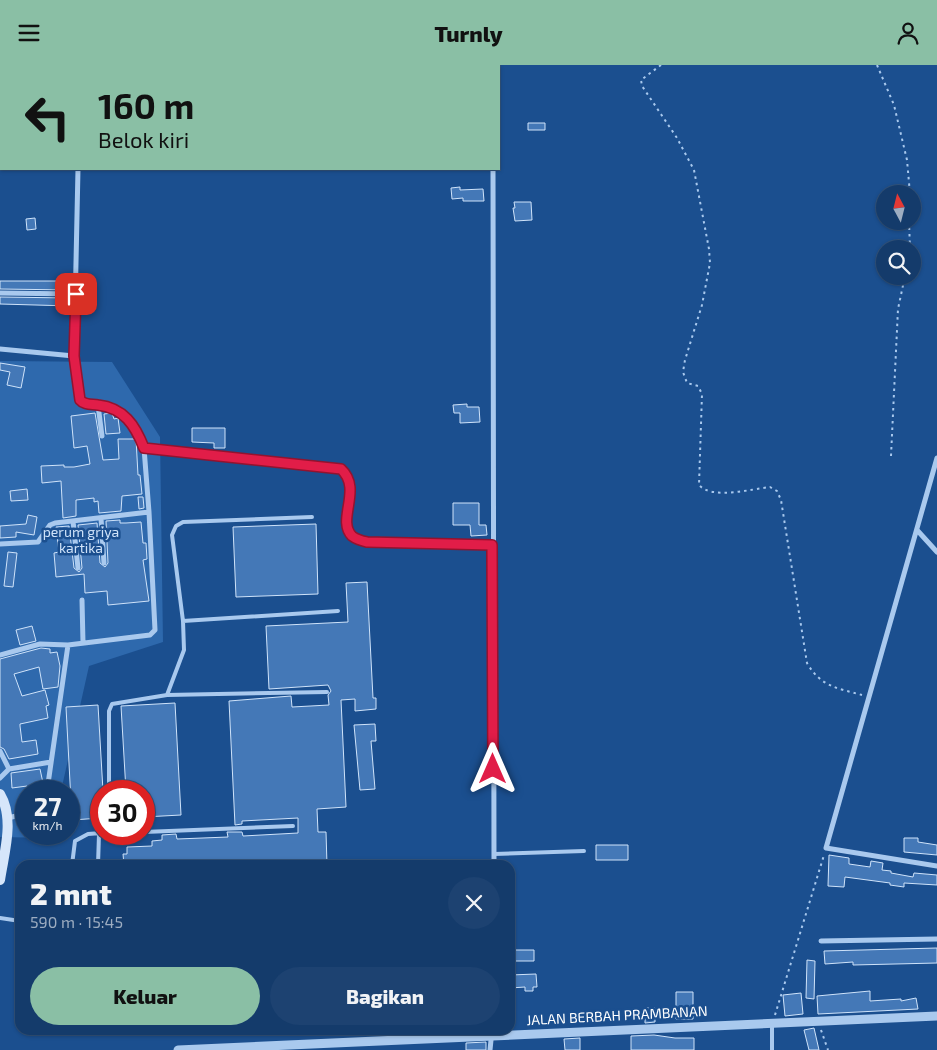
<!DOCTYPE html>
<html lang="id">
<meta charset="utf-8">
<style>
body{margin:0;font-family:"Exo 2",sans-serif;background:#1d4271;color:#f1f3f6;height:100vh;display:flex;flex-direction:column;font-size:19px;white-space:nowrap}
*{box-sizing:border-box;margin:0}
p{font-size:16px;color:#9dadc1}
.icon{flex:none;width:28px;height:28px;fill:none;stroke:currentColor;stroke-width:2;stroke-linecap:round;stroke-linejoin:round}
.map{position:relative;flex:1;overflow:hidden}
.side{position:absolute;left:15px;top:795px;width:500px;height:175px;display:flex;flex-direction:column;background:#143b6b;border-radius:15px;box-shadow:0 1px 4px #0004,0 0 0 1px #33557e}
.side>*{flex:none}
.top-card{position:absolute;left:0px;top:0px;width:500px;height:105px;box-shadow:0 1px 4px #0004,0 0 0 1px #33557e;background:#8abfa5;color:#111;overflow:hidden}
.needle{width:32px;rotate:353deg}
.tools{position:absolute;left:876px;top:120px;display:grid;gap:10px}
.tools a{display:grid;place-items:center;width:45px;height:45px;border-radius:50%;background:#143b6b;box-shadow:0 1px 4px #0004,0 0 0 1px #33557e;font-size:25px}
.speed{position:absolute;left:15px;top:715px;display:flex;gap:10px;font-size:25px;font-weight:700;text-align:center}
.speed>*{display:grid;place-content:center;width:65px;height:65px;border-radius:50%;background:#143b6b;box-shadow:0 1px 4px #0004,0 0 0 1px #33557e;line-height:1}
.speed small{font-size:12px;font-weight:400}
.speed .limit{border:8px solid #d22;background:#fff;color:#111}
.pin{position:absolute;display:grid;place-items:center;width:42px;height:42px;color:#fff;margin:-21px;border-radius:10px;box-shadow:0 2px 8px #0006}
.me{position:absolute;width:55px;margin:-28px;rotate:0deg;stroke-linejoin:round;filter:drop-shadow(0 0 4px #0008)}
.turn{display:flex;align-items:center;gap:18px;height:105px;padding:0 15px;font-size:22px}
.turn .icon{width:65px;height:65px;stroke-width:2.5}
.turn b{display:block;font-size:35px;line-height:42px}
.round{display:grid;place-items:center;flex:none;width:52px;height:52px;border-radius:26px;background:#1d4271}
.head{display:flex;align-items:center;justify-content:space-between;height:85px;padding:0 15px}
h1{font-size:30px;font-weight:800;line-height:38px}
.button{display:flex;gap:10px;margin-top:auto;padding:10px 15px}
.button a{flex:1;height:58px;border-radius:30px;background:#8abfa5;color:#111;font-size:20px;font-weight:800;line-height:58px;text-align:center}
.button a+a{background:#1d4271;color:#f1f3f6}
header{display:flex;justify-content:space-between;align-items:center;height:65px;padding:0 15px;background:#8abfa5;color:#111;font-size:22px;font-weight:800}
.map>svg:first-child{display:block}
.green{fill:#2e69ad}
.building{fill:#4478b7;stroke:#cfe3fa}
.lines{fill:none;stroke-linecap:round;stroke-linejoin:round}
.path{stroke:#a9c9ee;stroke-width:2;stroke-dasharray:2.5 4;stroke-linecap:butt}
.service{stroke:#a9c9ee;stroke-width:4}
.minor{stroke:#a9c9ee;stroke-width:5}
.tertiary{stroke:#a9c9ee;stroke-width:9}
.secondary{stroke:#d6e6fa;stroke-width:10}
.route-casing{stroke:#92132f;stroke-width:12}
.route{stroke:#e11d48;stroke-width:9}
.labels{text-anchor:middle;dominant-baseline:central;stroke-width:5;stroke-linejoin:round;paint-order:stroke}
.park-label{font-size:14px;fill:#cfe3fa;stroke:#1b4f8f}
.street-label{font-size:14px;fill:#fff;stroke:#1b4f8f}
</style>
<header><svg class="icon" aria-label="menu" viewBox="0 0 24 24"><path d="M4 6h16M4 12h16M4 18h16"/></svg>Turnly<svg class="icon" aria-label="person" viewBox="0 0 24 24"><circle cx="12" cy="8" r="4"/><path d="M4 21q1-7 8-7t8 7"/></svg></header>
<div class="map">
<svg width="937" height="985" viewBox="0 0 937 985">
<rect width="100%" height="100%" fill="#1b4f8f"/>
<path class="green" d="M0,296l112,1 48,75 3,205 -74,24 -28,125h-35v43h26l-1,4 -51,-1z"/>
<path class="building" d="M528,58h17v7h-17z
M460,122v3l23,-1 1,12h-21v-3l-11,1 -1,-11z
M514,137h17l1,18 -17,1 -2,-13h2z
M35,153l1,11 -9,1 -1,-11z
M0,216h71v9l-71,-1z
M0,232l71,1v8l-71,-2z
M0,298l25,4 -4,21 -14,-3 3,-13 -10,-2z
M467,339v3h12l1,15 -20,1v-10h-6l-1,-8z
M95,348l8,47 16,-1 -1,-20h18l2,36h2l2,19 -20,2 -1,15 -22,2 -1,-12 -4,1v-4l-18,2v16l-13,2 -2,-37 -19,2 -1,-17 23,-1v2h10l16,-3 -3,-18 -13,2 -3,-32z
M112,348l2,6 4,-1 2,15 -14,1 -2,-20z
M192,363h33v20h-11v-5l-22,-1z
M27,424l1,11 -17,1 -1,-10z
M138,432h5l1,11 -5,1z
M453,438h26v22h7l1,10 -16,1 -1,-11h-17z
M28,450l9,2 -3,18 -18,-3v5l-16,1v-12l26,-2z
M120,455v3h6l15,-1 2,21h3l1,16 -4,1 6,41 -41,4 -1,-14 -22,2 -1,-19 -28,3 -2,-24 5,-1 -3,-25 13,-1 5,42 5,4 3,-4 -4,-43 19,-2 3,40 5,4 3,-4 -2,-42z
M316,459l2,70 -82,3 -3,-70z
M8,487l9,1 -4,34 -9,-1z
M367,517l6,116h3v11l-21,2v-12l-14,1 5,107 -29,2 1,23h8l1,33h-203l-1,-11h4v-7l25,-1v-5l10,-1v-5l14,-1 1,5 51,-2 -1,-5h15l1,4 55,-3v-15l-56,3v3l-7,1 -6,-124 62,-5 1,11 37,-2 -1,-10 3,-4 -3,-6 -59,4 -3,-63 82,-4 -2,-39z
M32,561l4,15 -16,4 -4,-15z
M41,583l9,1v4l7,-1 3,14 -2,21 -15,2 -4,-22 -25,7 8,22 23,-6 4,15 -3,1 2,12 -28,6v2l2,16 14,-2 2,14 -29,5 -5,-10 -4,-2v-88z
M175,638l6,112 -37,2v-26h-18l-5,-85z
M98,640l5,86 -2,27 -29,2 -6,-113z
M375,659l1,17h-5l4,48 -15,1 -6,-65z
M40,704l3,14 -8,1 1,7h-8l-1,-5 -15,2 -1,-15z
M904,773h14v4l19,3v10l-33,-3z
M596,780h32v15h-32z
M829,790l20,3v6l21,3 1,-6 12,2 -1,7 9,1v2l22,4 1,-4 23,2v10l-33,-2v4l-14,-2v-2l-45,-6 -1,10 -16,-1z
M937,883v15l-84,2v-3l-28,2 -1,-13z
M510,885h24v11h-24z
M807,895l8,1 -1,38 -8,-1z
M536,909l1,13h-4v4h-8v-4l-15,1v-13z
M870,926v10l31,-2v2l15,-3 2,11 -100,5 -1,-18z
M676,927h17v27h-17z
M801,928l2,21 -18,2 -2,-21z
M645,943h10v14l-10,1z
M814,963l5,22h-10l-5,-20z
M654,970l21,3h19v12h-63v-14z
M580,973v12h-15l-1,-11z
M486,977v8h-20v-7z"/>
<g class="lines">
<path class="path" d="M661,0l-20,15 1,6 35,52 17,32 15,79 1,14 -8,42 -17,55 -2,12 4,11 11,3 4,8 -3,91c13,15 52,4 71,2l7,4 4,9 26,163c14,24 30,25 55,32
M877,0l17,40 13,55 3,34
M909,156l1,28
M891,391l7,-147 7,-33
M775,950l49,-160
M821,965l7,20"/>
<path class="service" d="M183,556l155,-10
M167,630l17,-45 -1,-29 -11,-86 4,-9 7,-4 129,-5
M109,726v-80l3,-7 55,-9 160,-3
M144,767l149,-6
M494,789l90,-3
M72,800l3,-24 13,-7 13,-1
M98,800l1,-31
M0,853l20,3
M772,985v-25"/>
<path class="minor" d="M79,1v-1
M494,1v-1
M493,104l1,696
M0,228l76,1
M0,284l74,7 4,37 3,9 30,5 8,5 18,16 7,20 5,64 6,118 -5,5 -82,10 -21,146
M74,291l4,-187
M98,340l4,31
M144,383l197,21c22,20 -5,51 11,67 4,3 10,5 15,6l125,3
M937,393l-111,390 111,18
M101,453l3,45
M73,456l5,47
M917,465l20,22
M0,479l38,-2 12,-17 5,-2 94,-11
M82,535l1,43
M0,590l40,-11 28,1
M0,686l9,18
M0,713l9,-9 42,-7
M7,753l19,-4
M821,876l116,-2
M490,985l2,-20"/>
<path class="tertiary" d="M178,985l759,-34"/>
<path class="secondary" d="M0,729c15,25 4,59 0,86"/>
</g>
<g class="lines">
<defs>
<path id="route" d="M76,229l-2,62 6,44c4,5 11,4 18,5 26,3 37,20 46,43l197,21c22,20 -5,51 11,67 4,3 10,5 15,6l125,3 1,224"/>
</defs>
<use href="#route" class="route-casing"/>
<use href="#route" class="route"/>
</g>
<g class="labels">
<g class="park-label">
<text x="81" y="466">perum griya<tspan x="81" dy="16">kartika</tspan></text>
</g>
<g class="street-label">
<text transform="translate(617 950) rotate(-3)">JALAN BERBAH PRAMBANAN</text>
</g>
</g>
</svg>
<div class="tools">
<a><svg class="needle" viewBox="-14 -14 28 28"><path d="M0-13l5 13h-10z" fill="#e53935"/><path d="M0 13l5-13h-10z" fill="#9dadc1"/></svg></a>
<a><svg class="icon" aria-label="search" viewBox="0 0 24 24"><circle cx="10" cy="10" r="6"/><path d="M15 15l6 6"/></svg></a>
</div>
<div class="speed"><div>27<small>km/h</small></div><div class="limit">30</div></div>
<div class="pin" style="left:76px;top:229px;background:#d93025"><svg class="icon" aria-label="arrive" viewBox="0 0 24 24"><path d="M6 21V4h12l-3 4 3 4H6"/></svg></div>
<svg class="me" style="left:493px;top:704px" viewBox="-20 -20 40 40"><path d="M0-17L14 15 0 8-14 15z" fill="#e11d48" stroke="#fff" stroke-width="4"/></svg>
<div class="top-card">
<div class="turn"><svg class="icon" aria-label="left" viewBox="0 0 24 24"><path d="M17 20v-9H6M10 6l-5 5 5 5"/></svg><div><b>160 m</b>Belok kiri</div></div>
</div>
<section class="side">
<div class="head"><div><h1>2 mnt</h1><p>590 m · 15:45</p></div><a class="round"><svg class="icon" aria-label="close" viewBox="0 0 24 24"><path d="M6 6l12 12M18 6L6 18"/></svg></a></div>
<div class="button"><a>Keluar</a><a>Bagikan</a></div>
</section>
</div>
